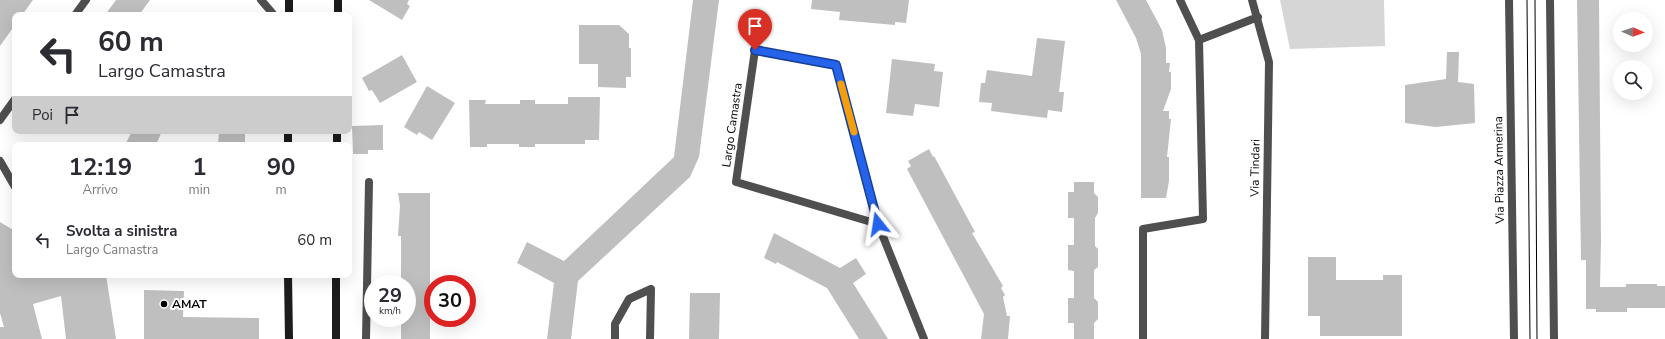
<!DOCTYPE html>
<html lang="it">
<style>
body{margin:0;font-family:"Nunito Sans",sans-serif;background:#f2f2f3;color:#2b2b33;height:100vh;display:flex;flex-direction:column;font-size:15px;white-space:nowrap}
*{box-sizing:border-box;margin:0}
p{font-size:13px;color:#7c7c81}
.icon{flex:none;width:22px;height:22px;fill:none;stroke:currentColor;stroke-width:2;stroke-linecap:round;stroke-linejoin:round}
.map{position:relative;flex:1;overflow:hidden}
.panel{position:absolute;left:12px;top:142px;width:340px;height:136px;display:flex;flex-direction:column;background:#fff;border-radius:8px;box-shadow:0 4px 16px #0002}
.panel>*{flex:none}
.top-card{position:absolute;left:12px;top:12px;width:340px;height:122px;border-radius:8px;box-shadow:0 4px 16px #0002;background:#fff;color:#2b2b33;overflow:hidden}
.needle{width:26px;rotate:92deg}
.fabs{position:absolute;left:1613px;top:12px;display:grid;gap:8px}
.fabs a{display:grid;place-items:center;width:40px;height:40px;border-radius:50%;background:#fff;box-shadow:0 4px 16px #0002;font-size:20px}
.speed{position:absolute;left:364px;top:275px;display:flex;gap:8px;font-size:20px;font-weight:700;text-align:center}
.speed>*{display:grid;place-content:center;width:52px;height:52px;border-radius:50%;background:#fff;box-shadow:0 4px 16px #0002;line-height:1}
.speed small{font-size:10px;font-weight:400}
.speed .limit{border:6px solid #d22;background:#fff;color:#111}
.pin{position:absolute;display:grid;place-items:center;width:34px;height:34px;color:#fff;margin:-41px -17px;border-radius:50% 50% 50% 0;rotate:-45deg;box-shadow:0 0 4px #0007}
.pin .icon{rotate:45deg}
.me{position:absolute;width:44px;margin:-22px;rotate:345deg;stroke-linejoin:round;filter:drop-shadow(0 0 3px #0008)}
.turn{display:flex;align-items:center;gap:14px;height:84px;padding:0 20px;font-size:18px}
.turn .icon{width:52px;height:52px;stroke-width:2.5}
.turn b{display:block;font-size:28px;line-height:34px}
.then{display:flex;align-items:center;height:38px;padding:0 20px;background:#0003;gap:8px;font-size:15px}
.eta{display:flex;justify-content:space-evenly;align-items:center;height:68px;text-align:center}
.eta b{font-size:24px;font-weight:700;line-height:28px}
ul{padding:0;list-style:none}
li{display:flex;align-items:center;gap:12px;height:60px;padding:0 20px}
li div{flex:1}
li b{display:block;font-size:15px}
li em{font-style:normal}
.map>svg:first-child{display:block}
.green{fill:#d6d6d6}
.building{fill:#bfbfbf}
.lines{fill:none;stroke-linecap:round;stroke-linejoin:round}
.minor{stroke:#4f4f4f;stroke-width:8}
.secondary{stroke:#1c1c1c;stroke-width:8}
.tram{stroke:#000;stroke-width:1}
.route-casing{stroke:#184099;stroke-width:10}
.route{stroke:#2563eb;stroke-width:7}
.slow{stroke:#f59e0b;stroke-width:7}
.poi-dot{fill:#000;stroke:#fff;stroke-width:1.5}
.labels{text-anchor:middle;dominant-baseline:central;stroke-width:4;stroke-linejoin:round;paint-order:stroke}
.street-label{font-size:12px;fill:#000;stroke:#fff}
.poi-label{font-size:12px;font-weight:bold;fill:#000;stroke:#fff;text-anchor:start}
</style>
<div class="map">
<svg width="1665" height="339" viewBox="0 0 1665 339">
<rect width="100%" height="100%" fill="#fff"/>
<path class="green" d="M1280,0h104l1,46 -95,3z"/>
<path class="building" d="M0,0h33l-11,15h-7v10l-15,21z
M116,0h34l-11,15h-34z
M369,0h40l-2,4 3,2 -8,14z
M693,0h26l-20,157 -9,20 -112,104 -7,58h-24l7,-56 -37,-20 10,-21 37,19 110,-104z
M812,0h97l-3,23 -11,-1v3l-56,-5 1,-8 -29,-3z
M1116,0h30l16,30 4,18v15h4l-1,9h2v17l-8,22h6v8h2l-4,38h2v24l-3,17h-25v-144l-5,-16z
M1577,0h22l2,241 -1,46h26v-3h31v2h8v22h-38v4h-31v-3h-10v-49h-5z
M579,25h40l10,9v14h2v29h-5v11l-28,-1v-23h-19z
M1037,38l28,3 -6,51h5l-2,20 -14,-2 -1,8 -56,-7 1,-8 -13,-1 2,-19h4l2,-13 45,6z
M1447,52h12l-1,30 16,2 1,39 -39,4 -31,-4v-38l41,-6z
M402,55l15,27 -37,21 -8,-13 -3,1 -7,-13z
M892,59l43,5 -1,7 9,1 -4,35 -24,-3 -2,12 -27,-3z
M427,86l28,17 -23,37 -13,-8 -2,3 -13,-8z
M568,97h32l-1,43h-14v4h-50v3h-16v-3h-32v3h-17l-1,-47h17l-1,4h35v-4h15v4h33z
M383,125v25h-15v4h-15l-1,-28z
M132,131h30l-6,14h-31z
M219,131h26v14h-27z
M929,149l4,8 1,-1 41,76 -3,1 31,53 -2,2 4,7 -2,2 4,19h3l-2,23h-27l3,-25 -77,-145 4,-3 -3,-5z
M1074,182h20v11l4,4v16l-3,5v28l3,3v18l-4,3v28l4,4v17l-4,4v16h-20v-16h-6v-25h6v-27l-6,-1v-25h6v-27h-6v-26h6z
M398,193h32v146h-29v-21h6v-34h-6v-48h-3l2,-30z
M0,222l15,9v44h91l10,64h-50l-5,-43 -28,8 9,35h-42v-12h4l-4,-14z
M774,233l66,35 16,-10 10,16 -13,9 35,56h-29l-32,-51 -50,-26 -1,2 -12,-6z
M1308,257h28v23h47v-5h19v61h-82v-20h-12z
M144,290l40,1 -1,26 76,1v21h-115z
M690,293h30l-1,46h-30z"/>
<g class="lines">
<path class="minor" d="M261,0l13,15
M1252,0l17,62 -4,277
M1509,0l5,339
M1550,0l4,339
M75,15l11,-15
M1199,40l59,-23
M0,120l15,-21
M0,161l15,26
M878,224l-142,-42 19,-132 81,15 42,159 46,115
M366,339l3,-157
M615,339v-15l14,-25 22,-10 -1,50
M1143,339v-110l60,-10 -4,-179 -19,-40"/>
<path class="secondary" d="M289,15v-15
M338,15v-15
M288,131v14
M337,145v-14
M288,275l1,64
M336,339v-64"/>
<path class="tram" d="M1527,0l3,339
M1535,0l2,339"/>
</g>
<g class="lines">
<defs>
<path id="route" d="M755,50l81,15 42,159"/>
</defs>
<use href="#route" class="route-casing"/>
<use href="#route" class="route"/>
<path class="slow" d="M841,84l13,48"/>
</g>
<circle class="poi-dot" cx="164" cy="304" r="4"/>
<g class="labels">
<g class="street-label">
<text transform="translate(732 125) rotate(-82)">Largo Camastra</text>
<text transform="translate(1255 168) rotate(-89)">Via Tindari</text>
<text transform="translate(1499 170) rotate(-91)">Via Piazza Armerina</text>
</g>
<g class="poi-label">
<text x="172" y="304">AMAT</text>
</g>
</g>
</svg>
<div class="fabs">
<a><svg class="needle" viewBox="-14 -14 28 28"><path d="M0-13l5 13h-10z" fill="#e53935"/><path d="M0 13l5-13h-10z" fill="#7c7c81"/></svg></a>
<a><svg class="icon" aria-label="search" viewBox="0 0 24 24"><circle cx="10" cy="10" r="6"/><path d="M15 15l6 6"/></svg></a>
</div>
<div class="speed"><div>29<small>km/h</small></div><div class="limit">30</div></div>
<div class="pin" style="left:755px;top:50px;background:#d93025"><svg class="icon" aria-label="arrive" viewBox="0 0 24 24"><path d="M6 21V4h12l-3 4 3 4H6"/></svg></div>
<svg class="me" style="left:878px;top:224px" viewBox="-20 -20 40 40"><path d="M0-17L14 15 0 8-14 15z" fill="#2563eb" stroke="#fff" stroke-width="4"/></svg>
<div class="top-card">
<div class="turn"><svg class="icon" aria-label="left" viewBox="0 0 24 24"><path d="M17 20v-9H6M10 6l-5 5 5 5"/></svg><div><b>60 m</b>Largo Camastra</div></div>
<div class="then">Poi<svg class="icon" aria-label="arrive" viewBox="0 0 24 24"><path d="M6 21V4h12l-3 4 3 4H6"/></svg></div>
</div>
<section class="panel">
<div class="eta">
<div><b>12:19</b><p>Arrivo</p></div>
<div><b>1</b><p>min</p></div>
<div><b>90</b><p>m</p></div>
</div>
<ul>
<li><svg class="icon" aria-label="left" viewBox="0 0 24 24"><path d="M17 20v-9H6M10 6l-5 5 5 5"/></svg><div><b>Svolta a sinistra</b><p>Largo Camastra</p></div><em>60 m</em></li>
</ul>
</section>
</div>
